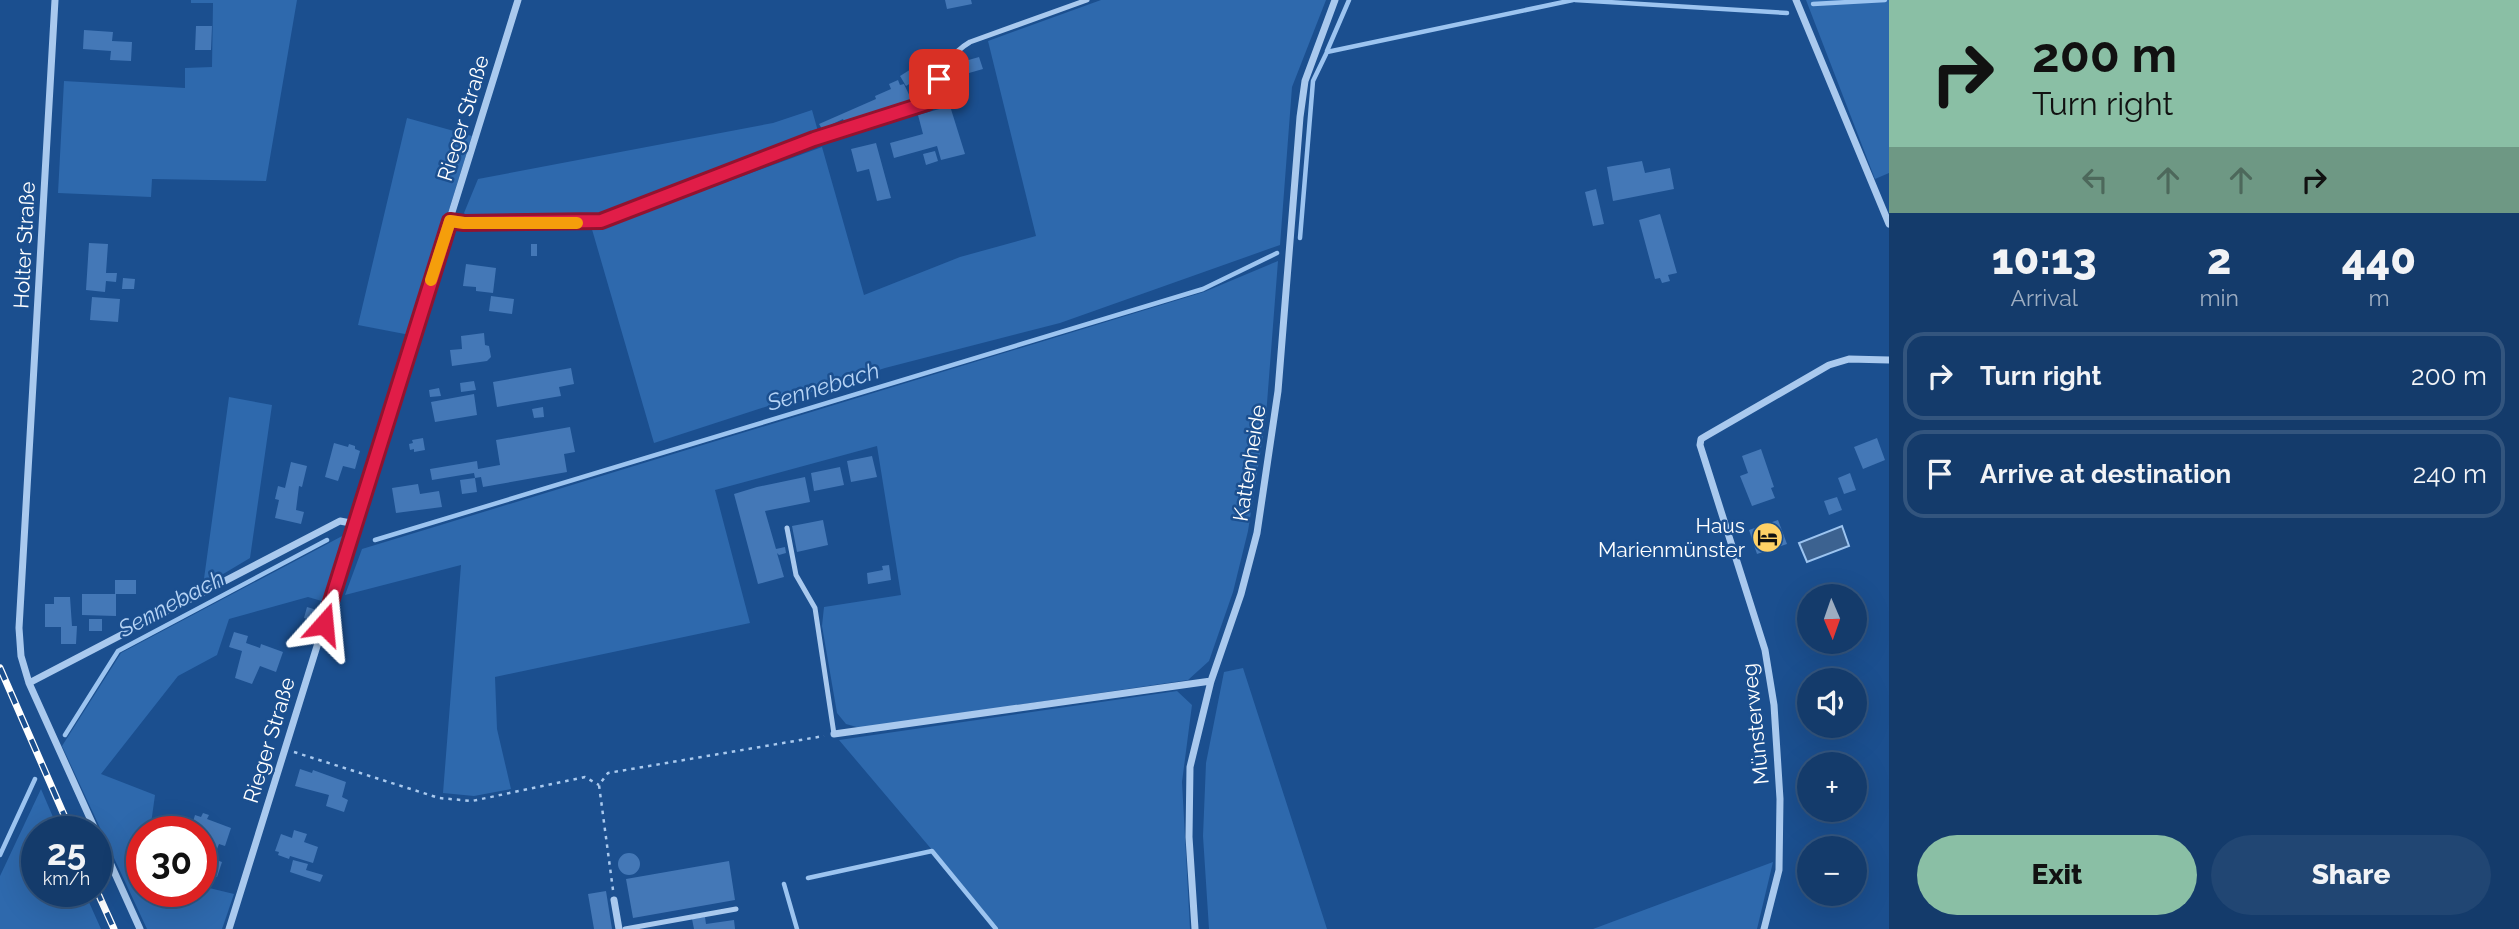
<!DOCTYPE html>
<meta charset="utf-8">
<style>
body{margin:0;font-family:Raleway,sans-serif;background:#214673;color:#f1f3f6;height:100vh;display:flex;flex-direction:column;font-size:26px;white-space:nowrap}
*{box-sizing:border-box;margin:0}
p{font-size:23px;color:#9dadc1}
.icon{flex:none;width:38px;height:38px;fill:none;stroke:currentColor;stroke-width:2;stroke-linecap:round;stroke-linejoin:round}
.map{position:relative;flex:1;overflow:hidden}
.sheet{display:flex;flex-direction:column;background:#143b6b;width:630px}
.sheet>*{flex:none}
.hud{background:#8abfa5;color:#111;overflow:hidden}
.needle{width:46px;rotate:178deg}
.fabs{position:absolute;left:1797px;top:584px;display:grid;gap:14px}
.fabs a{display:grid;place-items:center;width:70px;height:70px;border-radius:50%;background:#143b6b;box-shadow:0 7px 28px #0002,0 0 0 2px #33557e;font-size:35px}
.speed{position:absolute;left:21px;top:816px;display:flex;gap:14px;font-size:35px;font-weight:700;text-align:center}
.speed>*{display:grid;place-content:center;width:91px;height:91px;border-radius:50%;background:#143b6b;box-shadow:0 7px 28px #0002,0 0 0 2px #33557e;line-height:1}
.speed small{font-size:18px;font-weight:400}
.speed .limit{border:10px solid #d22;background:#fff;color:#111}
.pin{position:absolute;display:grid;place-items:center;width:60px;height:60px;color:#fff;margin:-30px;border-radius:14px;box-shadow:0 4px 10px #0006}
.me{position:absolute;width:77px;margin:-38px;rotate:18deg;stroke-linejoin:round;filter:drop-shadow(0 0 5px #0008)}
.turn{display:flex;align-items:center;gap:24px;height:147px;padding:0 28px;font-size:32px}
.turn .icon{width:91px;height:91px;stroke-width:2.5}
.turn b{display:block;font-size:49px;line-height:60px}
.lanes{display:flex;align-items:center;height:66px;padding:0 28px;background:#0003;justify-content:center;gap:35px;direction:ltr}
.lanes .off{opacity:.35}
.eta{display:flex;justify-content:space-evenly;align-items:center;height:119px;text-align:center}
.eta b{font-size:42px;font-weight:800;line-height:49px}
.cta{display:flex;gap:14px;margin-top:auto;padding:14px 28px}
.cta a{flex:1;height:80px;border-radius:42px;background:#8abfa5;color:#111;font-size:28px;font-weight:800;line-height:80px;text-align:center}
.cta a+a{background:#214673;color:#f1f3f6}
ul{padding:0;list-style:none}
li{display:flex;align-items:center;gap:21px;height:88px;margin:0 14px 10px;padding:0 14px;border:4px solid #33557e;border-radius:21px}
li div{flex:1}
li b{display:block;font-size:26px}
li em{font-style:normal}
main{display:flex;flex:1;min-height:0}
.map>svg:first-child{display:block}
.green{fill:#2e69ad}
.water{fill:#3c6290;stroke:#9cc4f0;stroke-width:2}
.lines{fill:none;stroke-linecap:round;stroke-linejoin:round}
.stream{stroke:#9cc4f0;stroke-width:4.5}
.building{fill:#4478b7}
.path{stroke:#a9c9ee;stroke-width:2.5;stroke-dasharray:3.5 5;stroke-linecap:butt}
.service{stroke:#a9c9ee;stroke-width:5}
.minor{stroke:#a9c9ee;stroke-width:7}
.rail-casing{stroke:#fff;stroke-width:7}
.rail{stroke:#1b4f8f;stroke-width:4.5;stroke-dasharray:13;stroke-linecap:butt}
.route-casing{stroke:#92132f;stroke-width:18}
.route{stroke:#e11d48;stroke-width:12}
.slow{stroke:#f59e0b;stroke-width:12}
.labels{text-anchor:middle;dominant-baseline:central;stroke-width:5;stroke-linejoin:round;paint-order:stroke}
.street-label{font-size:21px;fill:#fff;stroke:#1b4f8f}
.poi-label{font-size:21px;fill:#fff;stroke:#1b4f8f;text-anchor:end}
.water-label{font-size:23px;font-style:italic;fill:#b5d3f5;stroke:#1b4f8f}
</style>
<main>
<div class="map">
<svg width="1889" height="929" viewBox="0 0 1889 929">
<rect width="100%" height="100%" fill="#1b4f8f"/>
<path class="green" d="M191,0h106l-31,181 -114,-2 -1,18 -93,-4 6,-112 121,7v-20l27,-1 1,-64h-22z
M1101,0h225l-34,87 -12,158 -220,78 -175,45 -231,75 -63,-217h15l216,-79 42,148 96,-38 76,-21 -48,-195z
M1806,0h83v173l-14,6z
M812,110l7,25 -219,83h-132l-4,-5 14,-34 295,-56z
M407,118l65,18 -62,199 -52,-10z
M1278,261l-12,155 -18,115 -15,61 -24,69 -21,19 -328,48 -14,-4 -9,-11 -15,-87 2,-19 77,-12 -24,-149 -162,44 35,133 -255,54 2,52 14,60 -37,7 -31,-3 18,-228 -116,30 17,-46 842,-257z
M229,397l43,8 -22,153 -47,28z
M346,534l-21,68 -17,-5 -79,22 -12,36 -39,21 -77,98 54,21 -5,36h-8v60h59v-5l33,8 -12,35h-75l-85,-183 59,-93z
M1243,668l84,261h-118l-6,-93 3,-73 18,-91z
M1177,691l15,14 -10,77 8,147h-191l-160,-189z
M41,789l18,42h-22v60h47l17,38h-101v-53z
M1773,862l-16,67h-164z"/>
<path class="water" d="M1842,526l7,20 -42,16 -8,-19z"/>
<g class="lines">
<path class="stream" d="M1575,0l212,13
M1813,4l72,-4
M1327,51l22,-51
M1300,238l13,-157 14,-29 246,-52
M375,540l828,-251 74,-36
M65,735l53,-84 209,-111
M0,855l35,-76
M808,878l124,-27 64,78
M784,884l13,45"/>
</g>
<path class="building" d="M945,0h26l1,4 -25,5z
M196,26h16l-1,24h-16z
M84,30l29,2 -1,9 20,1 -1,19 -21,-1 1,-9 -28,-2z
M932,56l6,10 -32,20 -6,-10z
M979,57l4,12 -14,4 -4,-12z
M898,80l2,5 4,-1 7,15 -65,27 -3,-7 -21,10 -3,-5 57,-25 -1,-3 16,-7 -2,-5z
M950,106l15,48 -24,6 -4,-14 -43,12 -4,-15 33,-9 -5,-19z
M876,143l15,55 -14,3 -8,-32 -12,3 -6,-23z
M935,151l3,10 -12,4 -3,-11z
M1642,161l3,12 25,-5 4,21 -61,12 -6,-34z
M1596,189l8,35 -11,2 -8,-34z
M1660,214l17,59 -9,2 2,6 -8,2 -2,-5 -5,1 -16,-59z
M89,243l19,1 -2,29h11l-1,9 -10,-1 -1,11 -19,-2z
M531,244h6v12h-6z
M466,264l30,4 -3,25 -17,-2v-4l-13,-1z
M123,278l12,1 -1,10h-12z
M491,296l23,3 -2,15 -23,-3z
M92,297l28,2 -2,23 -28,-2z
M484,333l1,12 4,1 2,11 -4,4 -35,5 -2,-16 12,-1 -1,-13z
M571,368l3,16 -15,3 2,9 -64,11 -4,-25z
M474,381l2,9 -15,2 -1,-9z
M439,388l2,8 -11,1 -1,-7z
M474,394l3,21 -42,7 -4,-20z
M543,407l1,10 -10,1 -2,-9z
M570,427l5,25 -11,2 3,18 -84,15 -2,-10 -6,1 -1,-5 -42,7 -2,-11 47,-8 1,8 22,-4 -4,-25z
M423,438l2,12 -11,2v-3l-4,1 -1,-6 4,-1 -1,-3z
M1877,438l8,22 -22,9 -9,-22z
M334,443l14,4 1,-3 6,2v3l5,2 -5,18 -12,-3 -5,15 -13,-4z
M1761,449l13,38 -3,1 4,10 -23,8 -12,-30 8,-3 -6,-17z
M872,456l5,21 -26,5 -4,-21z
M291,462l16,4 -5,21 -3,-1 -3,24 8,2 -3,12 -26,-6 4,-18 -4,-1 3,-13 7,2z
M840,467l4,18 -30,6 -3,-18z
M1850,473l6,17 -12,4 -6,-16z
M805,477l5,25 -45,9 11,38 9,-2 1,6 -7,2 -2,-2 7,24 -26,7 -24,-90 23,-7z
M475,478l2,14 -15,2 -2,-14z
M418,484l2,10 19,-3 3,16 -46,6 -4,-25z
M1837,497l5,13 -13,5 -5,-14z
M823,520l5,25 -31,7 -5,-26z
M1778,520l9,24 -30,10 -8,-24z
M889,565l2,15 -23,4 -1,-11 16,-3 -1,-4z
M115,580h21v14h-21z
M82,594h34v22l-34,-1z
M54,597h16l2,29h5l-1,18h-15v-17h-16v-23h9z
M307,607l10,3 -4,11 -9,-3z
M89,619h13v12h-13z
M303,627l9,3 -4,12 -9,-3z
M234,632l14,4 -2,7 14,5 1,-4 22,8 -7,20 -16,-6 -8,18 -17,-6 7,-27 -13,-4z
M300,769l12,4 1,-3 33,12 -4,15 6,3 -4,12 -18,-6 3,-11 -34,-9z
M203,813l6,2 -2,4 24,9 -6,18 -6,-2 -6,15 9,3 -5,15 -16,-5v-25l5,2 2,-9 -7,-2v-7h-4l1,-3 -6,-3 3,-10 6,2z
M294,830l13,4 -3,8 14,5 -5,16 -23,-7 -1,3 -11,-4 1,-3 -4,-1 6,-17 11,4z
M618 864a11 11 0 1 1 22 0a11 11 0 1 1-22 0Z
M293,860l15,4 -2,6 17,5 -3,7 -30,-10z
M729,861l6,39 -102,18 -7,-39z
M606,891l6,38h-18l-6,-35z
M705,917l1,7 28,-4 1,9h-41l-2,-10z"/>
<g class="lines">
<path class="path" d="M294,752l145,46 33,3 113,-24 14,8
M613,890l-14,-105 9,-12 216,-37"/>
<path class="service" d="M450,221l14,2 137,-2 213,-82 113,-36c12,-25 19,-47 43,-61l117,-42
M787,528l9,47 19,33 19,126
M625,929l111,-20"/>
<path class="minor" d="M55,0l-36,628 2,28 8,27 111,246
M1796,0l93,224
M29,683l311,-162 16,3
M834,734l377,-53
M614,900l5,29
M229,929l289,-929
M1195,929l-6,-92 1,-70 21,-86 30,-87 16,-61 21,-142 22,-274 5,-36 30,-81
M1764,929l15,-59 1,-71 -6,-94 -9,-55 -65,-205 1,-6 5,-3 123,-71 20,-6 40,1"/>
<defs>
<path id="rail" d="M0,668l71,163
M96,889l18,40"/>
</defs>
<use href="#rail" class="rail-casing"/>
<use href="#rail" class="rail"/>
</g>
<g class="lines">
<defs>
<path id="route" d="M324,624l126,-403 14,2 137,-2 213,-82 113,-36 12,-24"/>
</defs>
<use href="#route" class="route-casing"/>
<use href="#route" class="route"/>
<path class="slow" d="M431,280l19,-59 14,2h113"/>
</g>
<defs>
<symbol id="hotel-disc" viewBox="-11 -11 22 22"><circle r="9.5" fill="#ffd166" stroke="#1b4f8f"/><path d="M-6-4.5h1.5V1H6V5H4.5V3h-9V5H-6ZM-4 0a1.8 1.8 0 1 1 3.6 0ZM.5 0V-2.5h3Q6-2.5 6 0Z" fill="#111"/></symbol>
</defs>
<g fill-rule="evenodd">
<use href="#hotel-disc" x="1750" y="520" width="35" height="35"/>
</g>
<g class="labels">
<g class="street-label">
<text transform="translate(463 118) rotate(-73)">Rieger Straße</text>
<text transform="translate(24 245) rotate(-87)">Holter Straße</text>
<text transform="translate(1249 463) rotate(-81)">Kattenheide</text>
<text transform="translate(1755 724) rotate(-96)">Münsterweg</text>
<text transform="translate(269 740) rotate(-73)">Rieger Straße</text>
</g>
<g class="poi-label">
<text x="1745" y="525">Haus<tspan x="1745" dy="24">Marienmünster</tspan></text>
</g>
<g class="water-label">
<text transform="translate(823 386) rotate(-17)">Sennebach</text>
<text transform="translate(171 603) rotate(-28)">Sennebach</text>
</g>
</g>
</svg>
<div class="fabs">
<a><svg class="needle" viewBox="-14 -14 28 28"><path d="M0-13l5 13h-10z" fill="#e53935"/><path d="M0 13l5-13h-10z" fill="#9dadc1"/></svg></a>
<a><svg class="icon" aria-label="sound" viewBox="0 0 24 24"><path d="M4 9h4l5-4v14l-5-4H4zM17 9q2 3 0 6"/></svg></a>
<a>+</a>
<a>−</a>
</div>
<div class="speed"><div>25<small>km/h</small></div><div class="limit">30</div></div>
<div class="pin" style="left:939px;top:79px;background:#d93025"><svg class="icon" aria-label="arrive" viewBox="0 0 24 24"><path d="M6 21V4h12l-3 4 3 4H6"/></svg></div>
<svg class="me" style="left:324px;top:624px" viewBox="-20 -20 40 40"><path d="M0-17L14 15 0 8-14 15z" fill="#e11d48" stroke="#fff" stroke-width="4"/></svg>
</div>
<section class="sheet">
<div class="hud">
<div class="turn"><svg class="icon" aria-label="right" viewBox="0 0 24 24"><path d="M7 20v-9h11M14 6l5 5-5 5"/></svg><div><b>200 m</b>Turn right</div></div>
<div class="lanes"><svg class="icon off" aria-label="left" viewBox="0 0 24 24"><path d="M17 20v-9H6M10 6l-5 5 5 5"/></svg><svg class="icon off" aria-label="ahead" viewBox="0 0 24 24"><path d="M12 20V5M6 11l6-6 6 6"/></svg><svg class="icon off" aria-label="ahead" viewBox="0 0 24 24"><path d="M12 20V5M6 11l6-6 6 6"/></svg><svg class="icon" aria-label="right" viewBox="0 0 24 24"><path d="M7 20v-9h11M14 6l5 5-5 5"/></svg></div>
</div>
<div class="eta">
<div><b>10:13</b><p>Arrival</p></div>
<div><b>2</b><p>min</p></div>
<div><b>440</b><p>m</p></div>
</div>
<ul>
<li><svg class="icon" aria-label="right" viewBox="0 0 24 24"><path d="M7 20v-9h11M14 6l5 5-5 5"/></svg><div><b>Turn right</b></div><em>200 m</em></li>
<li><svg class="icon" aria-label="arrive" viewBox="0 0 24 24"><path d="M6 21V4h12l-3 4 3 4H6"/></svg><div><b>Arrive at destination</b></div><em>240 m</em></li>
</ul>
<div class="cta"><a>Exit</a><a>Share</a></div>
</section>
</main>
